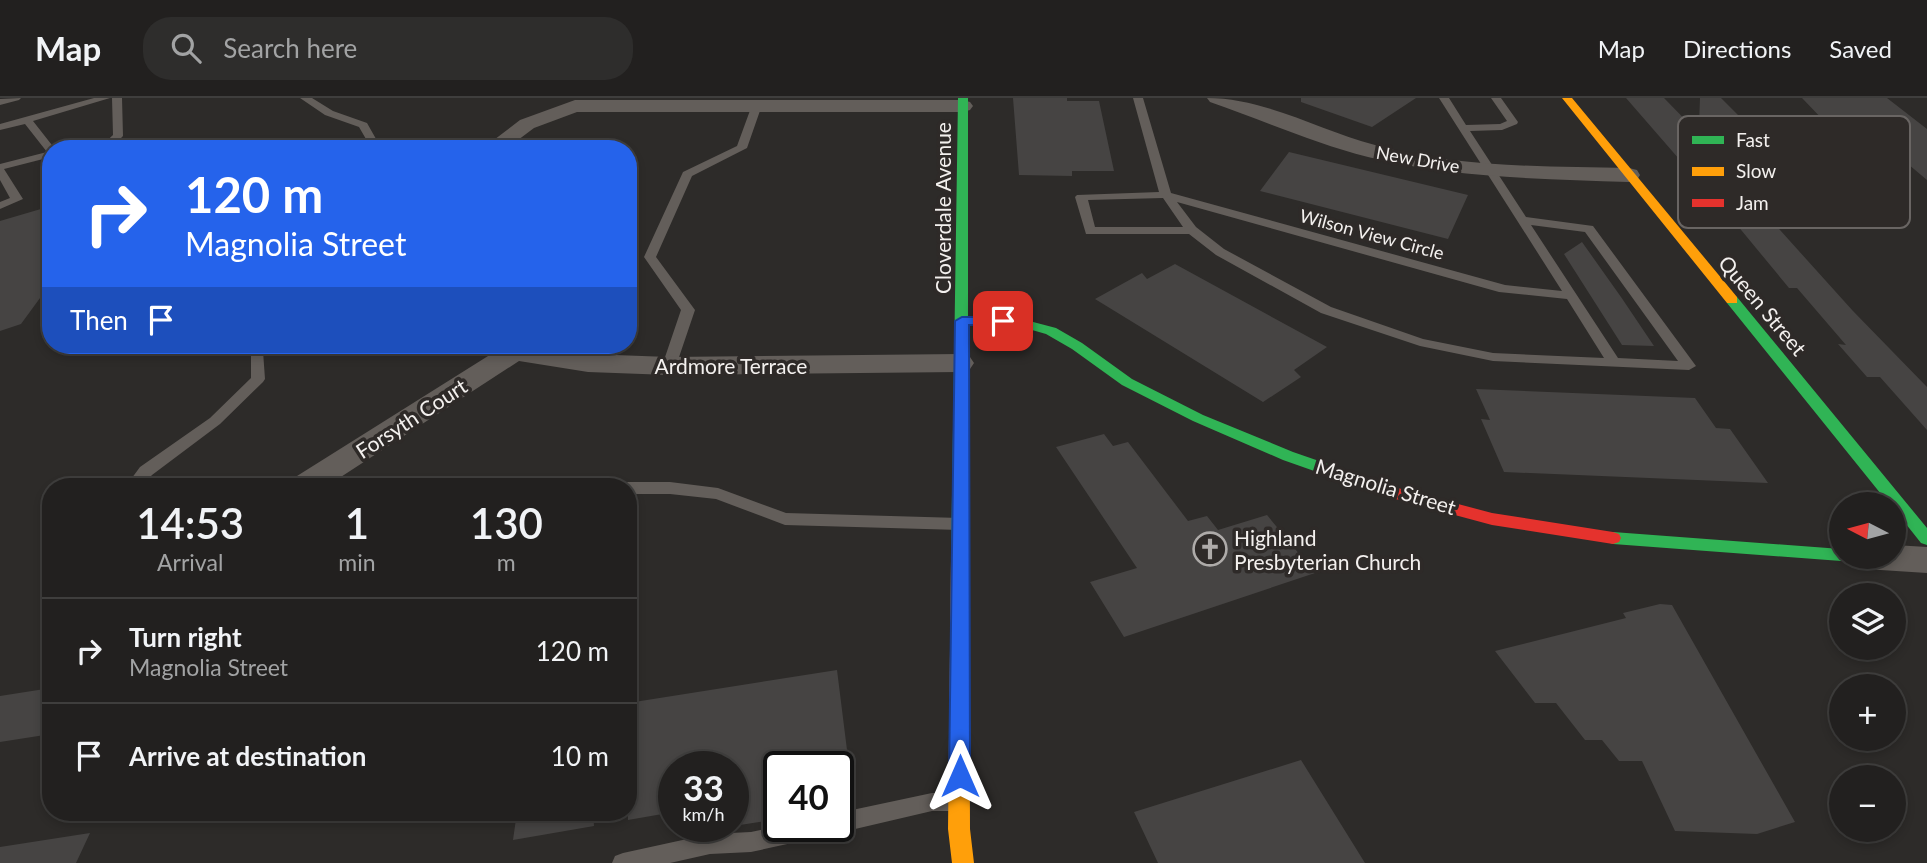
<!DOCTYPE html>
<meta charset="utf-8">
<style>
body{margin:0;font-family:Lato,sans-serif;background:#2e2d2c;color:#f1f3f6;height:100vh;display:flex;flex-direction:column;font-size:26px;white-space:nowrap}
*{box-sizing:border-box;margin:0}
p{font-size:23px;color:#a2a3a4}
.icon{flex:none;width:38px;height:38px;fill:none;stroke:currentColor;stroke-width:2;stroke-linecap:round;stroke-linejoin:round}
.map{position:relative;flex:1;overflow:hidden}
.sheet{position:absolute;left:42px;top:380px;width:595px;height:343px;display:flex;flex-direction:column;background:#22201f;border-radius:28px;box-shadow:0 4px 10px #0003,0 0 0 2px #3f3e3d}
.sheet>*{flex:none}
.top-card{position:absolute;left:42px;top:42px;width:595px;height:214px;border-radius:28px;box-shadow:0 4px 10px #0003,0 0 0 2px #3f3e3d;background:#2563eb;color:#fff;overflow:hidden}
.needle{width:46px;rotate:276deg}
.buttons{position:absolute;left:1829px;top:394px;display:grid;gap:14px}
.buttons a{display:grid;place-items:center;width:77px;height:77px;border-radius:50%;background:#22201f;box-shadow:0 4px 10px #0003,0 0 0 2px #3f3e3d;font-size:35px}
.speed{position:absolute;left:658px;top:653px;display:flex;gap:14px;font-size:35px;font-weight:700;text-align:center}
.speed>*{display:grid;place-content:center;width:91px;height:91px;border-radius:50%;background:#22201f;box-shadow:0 4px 10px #0003,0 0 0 2px #3f3e3d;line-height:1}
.speed small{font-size:18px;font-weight:400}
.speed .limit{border:4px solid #111;border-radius:10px;background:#fff;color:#111}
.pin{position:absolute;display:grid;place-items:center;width:60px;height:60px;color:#fff;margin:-30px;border-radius:14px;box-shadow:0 4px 10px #0006}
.me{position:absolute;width:77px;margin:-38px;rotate:0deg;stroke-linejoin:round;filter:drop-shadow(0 0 5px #0008)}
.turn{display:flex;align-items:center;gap:24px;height:147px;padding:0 28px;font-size:32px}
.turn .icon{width:91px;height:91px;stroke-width:2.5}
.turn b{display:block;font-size:49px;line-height:60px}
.then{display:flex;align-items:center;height:66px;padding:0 28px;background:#0003;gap:14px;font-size:26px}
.eta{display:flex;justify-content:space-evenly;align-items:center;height:119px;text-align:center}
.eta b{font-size:42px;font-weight:600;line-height:49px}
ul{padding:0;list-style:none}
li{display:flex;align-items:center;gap:21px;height:105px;padding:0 28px;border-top:2px solid #3f3e3d}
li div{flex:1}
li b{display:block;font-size:26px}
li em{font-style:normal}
header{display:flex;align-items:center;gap:42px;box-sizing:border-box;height:98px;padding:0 35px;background:#22201f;border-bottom:2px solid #3f3e3d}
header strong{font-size:33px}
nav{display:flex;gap:38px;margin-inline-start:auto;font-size:24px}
.search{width:490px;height:63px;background:#2e2d2c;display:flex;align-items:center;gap:18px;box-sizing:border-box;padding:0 24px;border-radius:28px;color:#a2a3a4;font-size:26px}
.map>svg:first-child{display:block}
.building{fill:#464443}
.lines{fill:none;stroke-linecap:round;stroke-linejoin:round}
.lane{fill:#635e5a;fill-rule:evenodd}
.street{fill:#635e5a;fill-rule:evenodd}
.fast{fill:#30b455;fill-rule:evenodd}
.slow{fill:#ff9f0a;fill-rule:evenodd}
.jam{fill:#e5322d;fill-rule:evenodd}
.route{fill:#2563eb;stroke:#184099;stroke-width:2}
.labels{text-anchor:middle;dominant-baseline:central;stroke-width:7;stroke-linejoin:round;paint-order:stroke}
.far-street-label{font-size:18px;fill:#f3f0ee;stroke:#2e2a28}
.street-label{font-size:21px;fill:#f3f0ee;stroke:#2e2a28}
.poi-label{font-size:21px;fill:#f3f0ee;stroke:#2e2a28;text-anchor:start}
.key{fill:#2e2a28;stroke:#696563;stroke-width:2}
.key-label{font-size:19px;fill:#f3f0ee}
</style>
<header>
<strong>Map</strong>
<div class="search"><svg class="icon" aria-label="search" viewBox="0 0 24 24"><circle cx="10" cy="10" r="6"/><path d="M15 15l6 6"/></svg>Search here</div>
<nav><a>Map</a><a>Directions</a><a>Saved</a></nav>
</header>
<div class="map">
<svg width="1927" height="765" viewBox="0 0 1927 765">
<rect width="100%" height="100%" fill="#2d2b29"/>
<path class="building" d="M1013,0h54v3h32l15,70h-42v5l-53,-1z
M1301,0h115l-44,29 -71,-25z
M1626,0h38l80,82 -10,-1 119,132 74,76v43l-47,-53h-13l-29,-33 8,1 -49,-57h-8l-80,-97 -3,-1z
M1700,0h21l28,28 -50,-1z
M1802,0h85l40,31v51l-63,-53 -37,-3z
M1289,54l179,43 -20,44 -188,-48z
M51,108v77l-30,41 -21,7v-110z
M1582,144l39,55 33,49 -32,-1 -58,-91z
M1175,166l152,83 -33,23 7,7 -38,25 -168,-103 47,-26 5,6z
M1476,291l219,9 21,30 14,1 38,54 -264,-11 -23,-53 9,1z
M1104,336l9,12 15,-4 60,79 19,-5 11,14 49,-15 48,58 -191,64 -34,-55 47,-14 -81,-121z
M1660,506l12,1 123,217 -38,12 -82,-3 -33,-70h-23l-17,-21h-17l-29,-37h-21l-40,-52 131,-33 -3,-5z
M837,572l12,96h-70v53l-39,6 -1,-24 -6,1v-36h-59v46l-46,8v-117z
M51,590v46l-51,8v-46z
M1301,662l64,103h-207l-24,-51z
M517,714h76l1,14 -81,14z
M90,735l-14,30h-76v-16z"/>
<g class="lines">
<path class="lane" d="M21,0l-2,2 -19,5v-6z
M94,0h16l-77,23 22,28h-4v8l-47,12 19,30 -23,10v-7l10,-4 -10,-18v-16l47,-12 -22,-28 -25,6v-6z
M112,0h10l1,38 -13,13h-12l15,-14z
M300,0h12l21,13 34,12 13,23 -2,3h-10l2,-3 -11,-19 -34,-12z
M1133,0h10l28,95 334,92 57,6 -123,-193h10l17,27 34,-1 7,-3 -16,-23h10l17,24 -1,2 -15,6 -32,1 56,86 67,9 103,140 -7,4 -196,-9 -73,-15 -99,-33 -105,-58 -27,-21h-103l-11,-37 2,-2 82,-3zM1163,100l20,29h-88l-7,-27zM1177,104l322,90 68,7 37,59 -111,-5 -70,-14 -92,-32 -107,-58 -28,-22zM1531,127l54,7 93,129 -60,-3z
M757,4l5,3 -15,43 -55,28 -36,81 39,53 -19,56 -7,4 -5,-1 -2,-3 19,-56 -37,-53 39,-85 54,-26 15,-41z
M235,247h17l11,6 2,28 -2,3 -43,42 -68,51 -10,11h-16l14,-19 70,-49 41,-40v-22z
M628,384h42l48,6 68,25 174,5 6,2 2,4 -2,4 -6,2 -175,-5 -69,-26 -46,-5h-42v-8h-7z
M932,695h21l7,2 3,7 -3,7 -7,2h-21l-94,22 -6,-2 -8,5 -73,16 -41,2 -40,9h-58l3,-7 8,-3 87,-19 41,-2 28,-6h59v-13z"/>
<path class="street" d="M1207,0c58,0 112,32 168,47 82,23 170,21 254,23l8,2 3,5 -3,5 -8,2c-88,-3 -176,-4 -261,-25 -54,-14 -106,-37 -158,-55z
M575,2h388l7,2 3,4 -3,4 -7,2h-386l-43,16 -28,21h-24l38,-29z
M492,247h30l66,9 81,3 291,-3 10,3 4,6 -4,6 -10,3 -291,3 -81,-3 -69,-11 -192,125h-33l-2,-2 5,-8 199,-125z
M1894,447l33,2v26l-62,-4 -12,-4 -5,-9h46z"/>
<path class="fast" d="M958,0h10v219l50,1 38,10 26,15 50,36 71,36 90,37 107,37 2,4 -2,4h-12l-105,-37 -90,-39 -71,-36 -50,-36 -26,-15 -28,-8 -50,-1 1,236 -3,5h-12l-3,-5z
M1732,198l5,1 190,231v17l-6,-2 -27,-34v-5h-5l-162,-201v-6z
M1613,434l228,17v7h8l-8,5 -228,-17 -6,-2 -2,-4 2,-4z"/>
<path class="slow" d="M1562,0h10l165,199v6h-10z
M960,457l6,1 3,5 1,268 4,34h-22l-4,-34 3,-268 3,-5z"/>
<path class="jam" d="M1394,389l98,26 121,19 6,2 2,4 -2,4 -6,2 -121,-19 -104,-28 -2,-4 2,-4z"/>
</g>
<path class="route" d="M962,219h41l7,4 -7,4h-34l1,451 -3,7 -7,3 -8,-3 -3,-7 6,-455z"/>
<defs>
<symbol id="church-ring" viewBox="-11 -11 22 22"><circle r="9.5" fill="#2e2a28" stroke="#aeaba9" stroke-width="1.5"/><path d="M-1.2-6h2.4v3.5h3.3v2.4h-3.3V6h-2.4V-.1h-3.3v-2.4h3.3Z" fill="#aeaba9"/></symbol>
</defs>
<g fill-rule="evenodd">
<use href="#church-ring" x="1191" y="432" width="38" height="38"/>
</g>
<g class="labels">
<g class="far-street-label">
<text transform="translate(1418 61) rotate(10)">New Drive</text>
<text transform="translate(1372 136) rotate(15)">Wilson View Circle</text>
</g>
<g class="street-label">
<text transform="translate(942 110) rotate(-90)">Cloverdale Avenue</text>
<text transform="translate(1763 207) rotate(50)">Queen Street</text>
<text x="731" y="267">Ardmore Terrace</text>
<text transform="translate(411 320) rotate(-33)">Forsyth Court</text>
<text transform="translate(1386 388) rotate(17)">Magnolia Street</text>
</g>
<g class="poi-label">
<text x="1234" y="439">Highland<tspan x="1234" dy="24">Presbyterian Church</tspan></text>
</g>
</g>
<rect x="1678" y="18" width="232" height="112" rx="10" class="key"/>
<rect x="1692" y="38" width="32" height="8" fill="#30b455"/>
<rect x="1692" y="69" width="32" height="9" fill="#ff9f0a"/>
<rect x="1692" y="101" width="32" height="8" fill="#e5322d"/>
<g class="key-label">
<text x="1736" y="49">Fast</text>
<text x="1736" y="80">Slow</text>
<text x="1736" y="112">Jam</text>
</g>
</svg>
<div class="buttons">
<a><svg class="needle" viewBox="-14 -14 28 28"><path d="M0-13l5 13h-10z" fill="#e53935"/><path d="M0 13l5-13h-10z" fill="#a2a3a4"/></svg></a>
<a><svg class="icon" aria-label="layers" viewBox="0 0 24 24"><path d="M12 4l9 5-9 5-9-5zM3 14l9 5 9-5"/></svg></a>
<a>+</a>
<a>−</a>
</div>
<div class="speed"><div>33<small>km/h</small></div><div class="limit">40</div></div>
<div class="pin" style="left:1003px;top:223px;background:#d93025"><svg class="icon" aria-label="arrive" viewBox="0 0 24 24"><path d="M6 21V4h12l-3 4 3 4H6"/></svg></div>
<svg class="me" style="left:960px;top:678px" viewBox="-20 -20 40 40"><path d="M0-17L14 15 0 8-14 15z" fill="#2563eb" stroke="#fff" stroke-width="4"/></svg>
<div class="top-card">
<div class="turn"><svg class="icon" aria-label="right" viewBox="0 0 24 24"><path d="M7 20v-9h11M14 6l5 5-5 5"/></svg><div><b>120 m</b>Magnolia Street</div></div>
<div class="then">Then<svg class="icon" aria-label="arrive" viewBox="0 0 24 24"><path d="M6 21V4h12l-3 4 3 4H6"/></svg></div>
</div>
<section class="sheet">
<div class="eta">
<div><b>14:53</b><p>Arrival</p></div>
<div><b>1</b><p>min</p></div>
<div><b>130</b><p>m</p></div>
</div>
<ul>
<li><svg class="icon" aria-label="right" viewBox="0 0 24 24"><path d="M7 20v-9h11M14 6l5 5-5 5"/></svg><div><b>Turn right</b><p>Magnolia Street</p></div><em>120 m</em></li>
<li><svg class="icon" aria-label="arrive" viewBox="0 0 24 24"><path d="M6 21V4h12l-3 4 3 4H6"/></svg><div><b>Arrive at destination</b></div><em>10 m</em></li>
</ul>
</section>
</div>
